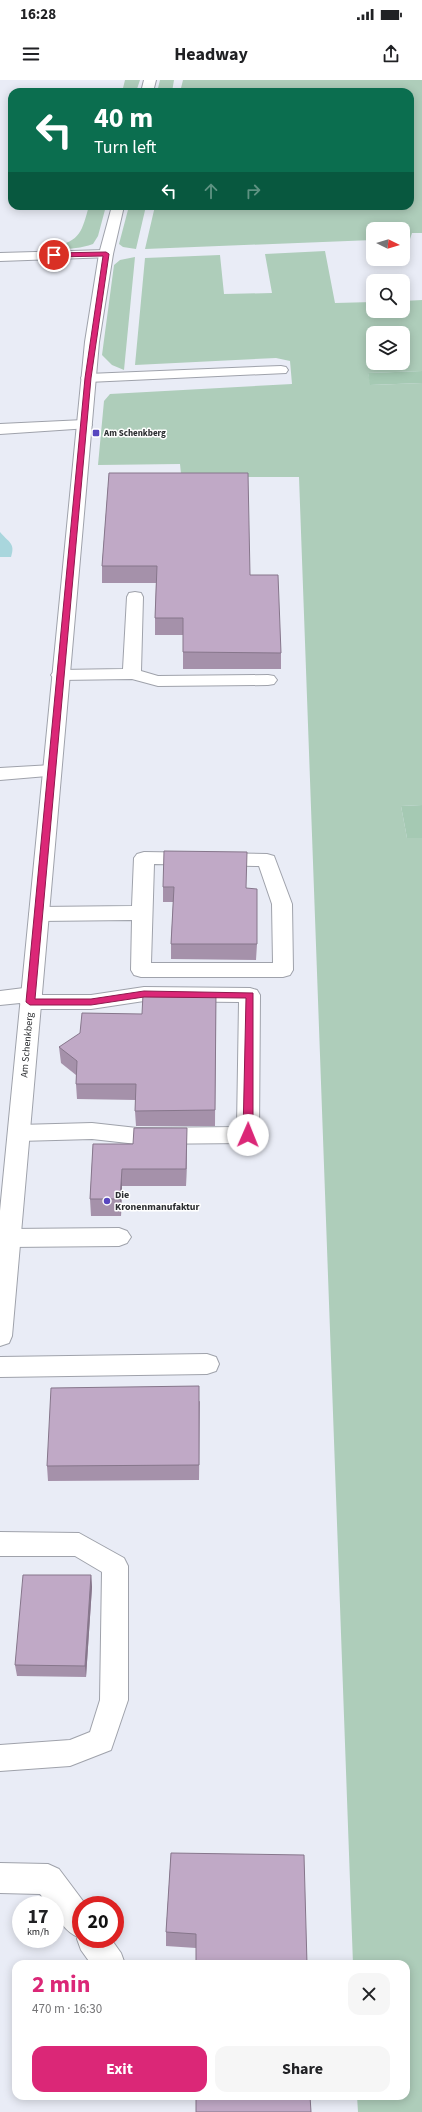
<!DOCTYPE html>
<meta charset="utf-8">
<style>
body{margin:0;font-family:"Source Sans 3",sans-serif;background:#f6f6f6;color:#202124;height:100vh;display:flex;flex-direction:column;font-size:15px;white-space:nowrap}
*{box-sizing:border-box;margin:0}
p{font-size:13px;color:#757577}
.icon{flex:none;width:22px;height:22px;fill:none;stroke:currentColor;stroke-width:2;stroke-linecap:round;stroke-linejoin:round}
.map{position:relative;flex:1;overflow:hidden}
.sheet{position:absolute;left:12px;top:1880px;width:398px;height:140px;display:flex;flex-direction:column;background:#fff;border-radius:12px;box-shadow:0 2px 10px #0003}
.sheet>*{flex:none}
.guide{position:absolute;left:8px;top:8px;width:406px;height:122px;border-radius:12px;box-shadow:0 2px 10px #0003;background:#0b6e4f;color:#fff;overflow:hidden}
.needle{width:26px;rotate:95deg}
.controls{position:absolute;left:366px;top:142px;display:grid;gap:8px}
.controls a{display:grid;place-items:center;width:44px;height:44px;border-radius:8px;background:#fff;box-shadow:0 2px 10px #0003;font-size:20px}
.speed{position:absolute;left:12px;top:1816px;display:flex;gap:8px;font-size:20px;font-weight:700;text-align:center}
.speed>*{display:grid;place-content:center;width:52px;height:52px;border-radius:50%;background:#fff;box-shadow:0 2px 10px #0003;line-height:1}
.speed small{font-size:10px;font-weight:400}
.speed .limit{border:6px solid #d22;background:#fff;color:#111}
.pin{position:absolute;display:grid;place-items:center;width:34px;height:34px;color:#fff;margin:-17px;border:2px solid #fff;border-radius:50%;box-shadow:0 1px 4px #0007}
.me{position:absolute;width:44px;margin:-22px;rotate:1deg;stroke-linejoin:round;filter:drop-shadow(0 0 3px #0008)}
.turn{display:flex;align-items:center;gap:14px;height:84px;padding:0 20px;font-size:18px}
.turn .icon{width:52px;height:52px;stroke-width:2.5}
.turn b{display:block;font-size:28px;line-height:34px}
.lanes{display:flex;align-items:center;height:38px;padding:0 20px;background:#0003;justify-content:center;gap:20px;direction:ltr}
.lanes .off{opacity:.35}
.round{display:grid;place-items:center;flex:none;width:42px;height:42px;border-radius:12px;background:#f6f6f6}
.summary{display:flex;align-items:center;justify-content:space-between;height:68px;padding:0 20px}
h1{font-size:24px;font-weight:700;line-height:30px;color:#db2777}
.action{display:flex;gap:8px;margin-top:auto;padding:8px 20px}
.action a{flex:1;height:46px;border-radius:12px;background:#db2777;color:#fff;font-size:16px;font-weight:700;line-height:46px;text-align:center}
.action a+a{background:#f6f6f6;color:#202124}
.status{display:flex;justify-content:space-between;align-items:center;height:28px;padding:0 20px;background:#fff;direction:ltr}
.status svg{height:11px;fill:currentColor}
header{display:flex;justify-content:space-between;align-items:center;height:52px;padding:0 20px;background:#fff;font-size:18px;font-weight:700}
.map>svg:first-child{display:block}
.green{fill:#aecdba;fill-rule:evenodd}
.forest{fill:#a5c9b3}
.water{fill:#a9d6dd}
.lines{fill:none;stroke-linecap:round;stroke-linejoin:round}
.minor-casing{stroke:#9fa2ab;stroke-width:2}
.major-casing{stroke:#9fa2ab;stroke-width:2}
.minor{fill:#fff;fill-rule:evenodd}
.major{fill:#fff;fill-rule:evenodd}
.wall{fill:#a591aa}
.shaded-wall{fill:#86768b}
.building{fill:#c0a9c6;stroke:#86768b}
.route{fill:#db2777;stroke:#8e194d}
.poi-dot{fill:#5847bf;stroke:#fff;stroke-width:1.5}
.labels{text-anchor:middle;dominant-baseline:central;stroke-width:3;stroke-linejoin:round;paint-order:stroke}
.far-poi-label{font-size:9px;font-weight:bold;fill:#2b2d30;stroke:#fff;text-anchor:start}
.street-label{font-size:10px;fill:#2b2d30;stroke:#fff}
.poi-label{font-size:10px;font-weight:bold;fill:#2b2d30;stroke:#fff;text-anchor:start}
</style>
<div class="status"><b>16:28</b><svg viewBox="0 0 49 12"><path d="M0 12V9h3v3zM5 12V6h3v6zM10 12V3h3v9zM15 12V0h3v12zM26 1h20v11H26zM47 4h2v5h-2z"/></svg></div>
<header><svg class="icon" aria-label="menu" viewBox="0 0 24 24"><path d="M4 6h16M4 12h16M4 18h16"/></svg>Headway<svg class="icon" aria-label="share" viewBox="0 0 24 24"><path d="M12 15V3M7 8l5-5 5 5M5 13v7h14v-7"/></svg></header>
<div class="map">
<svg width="422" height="2032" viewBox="0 0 422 2032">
<rect width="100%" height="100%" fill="#e9ecf6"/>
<path class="green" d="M125,0h15l-4,12h-14z
M160,0h14l-2,12h-15z
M183,0h239v153h-10l-2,6h-7v-10h-30v11l-228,9 10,-43h255v-114h-230z
M89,126h17l-8,30 -5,8c-20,7 -34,4 -55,5 4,-2 10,-3 15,-3 28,-4 29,-16 36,-40z
M129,126h17l-10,43 -13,-2 -4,-3z
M325,171l10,52 38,-1v9h30v-10l19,-1v71l-54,2 3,12 51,-2v422l-21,1 6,32h15v1274h-64l-1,-16h49v-132h-53l-54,-1487h-93l-25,-3 -1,-10 -82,1 6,-64 6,-7 182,-10 -2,-23 -14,-3 -141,7 10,-107 75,-3 4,39 48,-1 -7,-39zM373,253h30v30h-30z
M135,177l-11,113 -12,-5 -10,-10 12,-90 6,-5z"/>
<path class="forest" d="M422,291v12l-52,2 -2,-12z
M422,725v33h-15l-6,-32z"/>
<path class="water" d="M0,452c8,10 16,11 11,25h-11z"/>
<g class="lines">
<defs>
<path id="minor" d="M106,170l7,4 -2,3 -111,4v-8z
M281,286l5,1 2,3 -2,3 -198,9 -5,-1 -2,-3 2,-3 5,-1z
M84,340l5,2 3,3 -3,3 -89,6v-10z
M135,512l6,1 2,4 -2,74 17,5 110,-1 6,1 3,4 -3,4 -6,1 -110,1 -26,-7 -72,1 -6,-1 -3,-4 3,-4 6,-1 63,-1 4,-72 2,-4z
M52,685l7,2 2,4 -2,4 -59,5v-12z
M144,772l123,2 7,2 18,48 1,66 -3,5 -7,2h-142l-7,-2 -3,-5 1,-50 -93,1 -7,-2 -3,-5 3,-5 7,-2 93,-1 2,-48 3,-4zM154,784l105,2 13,38 1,59h-122z
M32,907l7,2 3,6h49l53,-8 106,1 7,2 3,5 -1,140 -3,6 -8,2 -111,1 -45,-5 -73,2 -8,-2 -3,-6 3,-6 8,-2 73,-2 45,5 100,-1 2,-125 -95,-1 -53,8h-61l-7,-2 -3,-4 -20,2v-14z
M119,1148l8,3 4,6 -4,6 -8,3 -110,1 -9,-4 1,-11 8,-3z
M207,1274l9,3 3,7 -3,7 -9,3 -207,3v-20z
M0,1452l79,1 45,25 4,8v134l-17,50 -41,16 -70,5v-26l70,-5 20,-8 10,-32 2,-128 -27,-16h-75z
M0,1783l48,1 11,5 27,36h-5v34h30l10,14 4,11h-34l-10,-14 -4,-11 1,-2c-12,-5 -23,-19 -23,-32h-6l-9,-11 -40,-1z"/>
<path id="major" d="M144,0h12l-3,12h-12z
M112,126h12l-11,48 -14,88 -87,994 -3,7 -9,3v-135l85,-869 14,-88z"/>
</defs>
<use href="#minor" class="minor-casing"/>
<use href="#major" class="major-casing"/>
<use href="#minor" class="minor"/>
<use href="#major" class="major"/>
</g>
<path class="wall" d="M109,393l141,102 31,78v16h-98v-34h-28v-17l1,-35h-54v-17z
M163,807l83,1 11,56 -1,16 -85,-1v-15l2,-42h-10z
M216,914l-1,132h-79l-1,-15 1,-11 -59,-1 -1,-15v-9l-15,-12 -2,-16 83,-33z
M93,1064l94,1 -1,41h-64l-1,30h-30l-1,-17z
M200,1321l-1,79 -151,1 -1,-15z
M91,1495l1,12 -6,90 -69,-1 -2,-11z
M171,1773l136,111 -111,-16 -30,-2v-14z"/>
<path class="shaded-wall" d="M187,1048v17l-1,41v-17z
M122,1089v17l-1,30 -1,-17z
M91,1495l1,12 -6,90 -1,-11z"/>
<path class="building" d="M109,393h139l2,102h28l3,78 -98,-1v-34h-28l2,-52h-55z
M164,771l83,1 -1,36 11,1v55h-86l3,-57h-11z
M143,914h73l-1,116 -80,1 1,-27h-60l1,-23 -18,-14 21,-14 2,-20 60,1z
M134,1048h53l-1,41h-64l-2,30h-30l3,-55h40z
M199,1306v79l-152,1 4,-78z
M23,1495h68l-6,91 -70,-1z
M171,1773l133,2 3,109h-111v-30l-30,-2z
M196,2016h114l1,16h-115z"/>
<path class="route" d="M106,172l3,2 -18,124 -56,621h56l53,-8 109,2v142l-5,4 -5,-4 3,-137 -102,-1 -53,8h-61l-4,-3 59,-624 18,-122 -49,1 -2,-2 2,-2z"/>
<g class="poi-dot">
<rect x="92" y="349" width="8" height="8" rx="2"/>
<circle cx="107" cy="1121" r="4"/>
</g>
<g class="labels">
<g class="far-poi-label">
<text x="104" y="353">Am Schenkberg</text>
</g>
<g class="street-label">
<text transform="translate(27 965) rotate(-85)">Am Schenkberg</text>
</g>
<g class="poi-label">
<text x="115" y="1115">Die<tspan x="115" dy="12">Kronenmanufaktur</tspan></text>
</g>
</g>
</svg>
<div class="controls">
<a><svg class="needle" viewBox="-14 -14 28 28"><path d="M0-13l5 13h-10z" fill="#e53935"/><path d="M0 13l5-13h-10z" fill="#757577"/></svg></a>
<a><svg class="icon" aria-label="search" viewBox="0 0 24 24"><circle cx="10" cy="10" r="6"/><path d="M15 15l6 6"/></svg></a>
<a><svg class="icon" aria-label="layers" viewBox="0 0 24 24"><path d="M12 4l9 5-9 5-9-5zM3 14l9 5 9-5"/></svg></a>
</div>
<div class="speed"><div>17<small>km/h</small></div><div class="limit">20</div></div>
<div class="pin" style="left:54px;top:175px;background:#d93025"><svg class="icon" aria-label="arrive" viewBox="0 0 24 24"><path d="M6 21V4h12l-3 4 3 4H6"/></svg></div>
<svg class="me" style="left:248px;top:1055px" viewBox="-20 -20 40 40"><circle r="19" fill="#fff"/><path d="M0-13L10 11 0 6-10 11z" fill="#db2777"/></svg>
<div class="guide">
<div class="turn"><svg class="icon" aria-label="left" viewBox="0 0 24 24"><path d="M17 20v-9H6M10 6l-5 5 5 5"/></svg><div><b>40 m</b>Turn left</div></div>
<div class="lanes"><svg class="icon" aria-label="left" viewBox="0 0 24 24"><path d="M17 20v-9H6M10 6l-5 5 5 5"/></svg><svg class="icon off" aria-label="ahead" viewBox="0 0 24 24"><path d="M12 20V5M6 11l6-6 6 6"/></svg><svg class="icon off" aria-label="right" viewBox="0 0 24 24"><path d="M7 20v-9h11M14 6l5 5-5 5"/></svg></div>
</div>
<section class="sheet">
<div class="summary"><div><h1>2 min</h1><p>470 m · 16:30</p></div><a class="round"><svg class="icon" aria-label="close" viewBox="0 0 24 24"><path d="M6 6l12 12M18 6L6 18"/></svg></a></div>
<div class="action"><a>Exit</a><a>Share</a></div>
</section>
</div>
